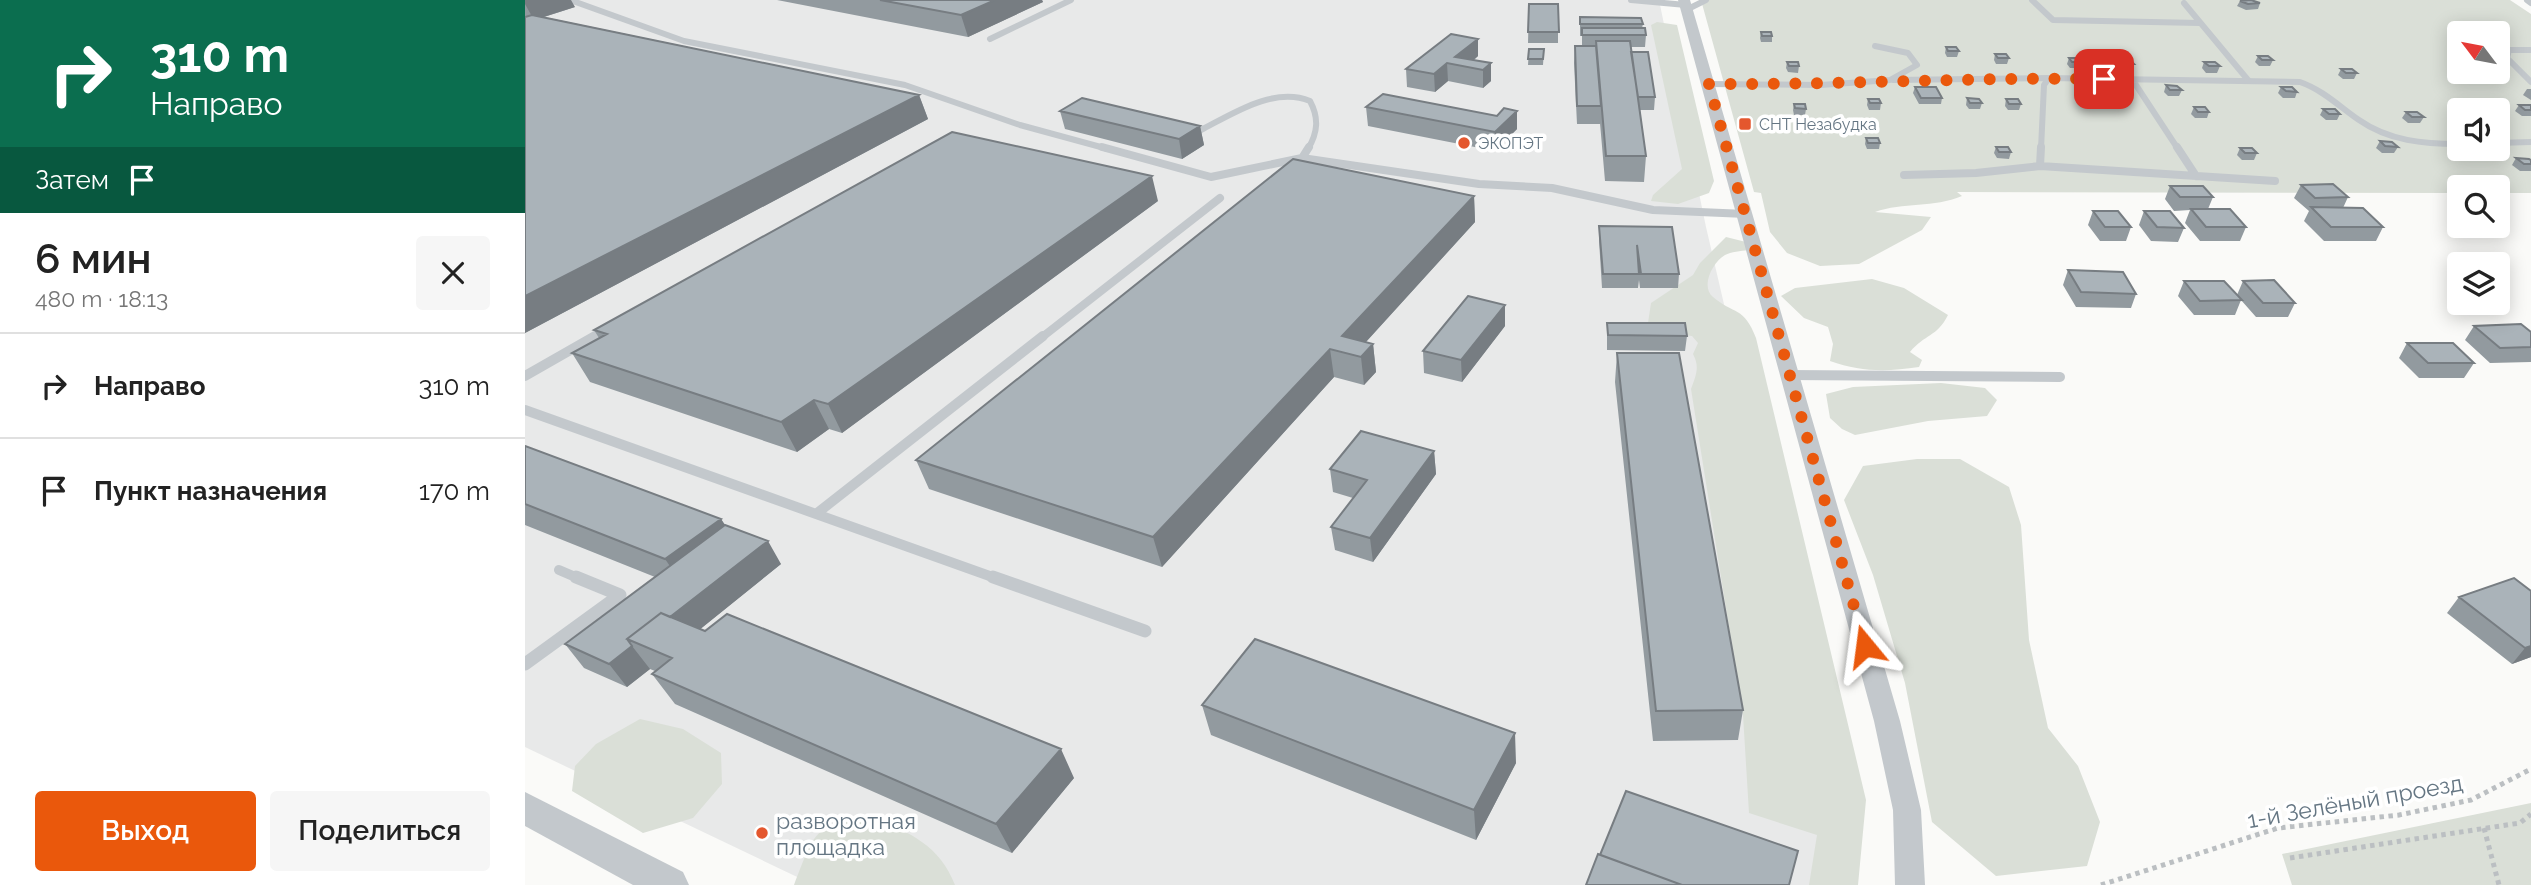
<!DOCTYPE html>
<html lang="ru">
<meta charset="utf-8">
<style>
body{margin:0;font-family:Raleway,sans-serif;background:#f6f6f6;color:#222;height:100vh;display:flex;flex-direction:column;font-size:26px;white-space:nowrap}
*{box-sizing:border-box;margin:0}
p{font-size:23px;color:#767676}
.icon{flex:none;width:38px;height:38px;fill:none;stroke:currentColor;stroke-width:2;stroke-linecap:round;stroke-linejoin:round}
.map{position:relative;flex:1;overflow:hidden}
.details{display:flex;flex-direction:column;background:#fff;width:525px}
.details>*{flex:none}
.hud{background:#0b6e4f;color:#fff;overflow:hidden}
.needle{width:46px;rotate:302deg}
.buttons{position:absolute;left:1922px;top:21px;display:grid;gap:14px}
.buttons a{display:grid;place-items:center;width:63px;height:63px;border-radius:7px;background:#fff;box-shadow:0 4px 18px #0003;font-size:35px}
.pin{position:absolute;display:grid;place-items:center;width:60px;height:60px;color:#fff;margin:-30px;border-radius:14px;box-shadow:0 4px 10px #0006}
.me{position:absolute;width:77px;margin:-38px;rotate:344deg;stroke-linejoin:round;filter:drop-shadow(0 0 5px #0008)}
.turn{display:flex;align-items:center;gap:24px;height:147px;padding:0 35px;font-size:32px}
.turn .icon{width:91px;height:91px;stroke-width:2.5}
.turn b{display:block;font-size:49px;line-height:60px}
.then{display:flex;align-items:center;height:66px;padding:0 35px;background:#0003;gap:14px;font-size:26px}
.round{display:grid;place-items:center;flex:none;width:74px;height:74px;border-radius:7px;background:#f6f6f6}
.overview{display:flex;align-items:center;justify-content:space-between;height:119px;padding:0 35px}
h1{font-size:42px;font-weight:600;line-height:52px}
.cta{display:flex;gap:14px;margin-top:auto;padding:14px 35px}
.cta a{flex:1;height:80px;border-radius:7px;background:#ea580c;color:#fff;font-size:28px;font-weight:600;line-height:80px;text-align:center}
.cta a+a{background:#f6f6f6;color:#222}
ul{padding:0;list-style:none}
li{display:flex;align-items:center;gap:21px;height:105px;padding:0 35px;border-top:2px solid #e0e0e0}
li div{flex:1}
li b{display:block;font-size:26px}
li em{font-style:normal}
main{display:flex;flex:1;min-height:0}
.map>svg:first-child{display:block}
.built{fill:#e8e9e9}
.green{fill:#dadfd7;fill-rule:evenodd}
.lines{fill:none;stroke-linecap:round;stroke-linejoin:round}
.path{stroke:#bbbfc2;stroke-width:5;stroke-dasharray:4.5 4.5;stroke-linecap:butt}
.service-far3{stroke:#c3c8cc;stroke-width:6}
.service-far2{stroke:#c3c8cc;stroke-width:8}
.service-far1{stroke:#c3c8cc;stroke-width:10}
.service{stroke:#c3c8cc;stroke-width:13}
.minor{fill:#c3c8cc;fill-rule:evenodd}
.tertiary{fill:#c3c8cc;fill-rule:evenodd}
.wall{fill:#929a9f}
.shaded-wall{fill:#777d82}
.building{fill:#aab3b9;stroke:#777d82;stroke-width:2}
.route{stroke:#ea580c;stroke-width:12;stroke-dasharray:0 21.6}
.poi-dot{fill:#e4572e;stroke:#fff;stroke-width:2.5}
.labels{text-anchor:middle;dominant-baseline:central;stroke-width:7;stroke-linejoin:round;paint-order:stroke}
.far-poi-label{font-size:16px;fill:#657683;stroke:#fff;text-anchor:start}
.near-street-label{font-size:23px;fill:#657683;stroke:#fff}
.near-poi-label{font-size:23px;fill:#657683;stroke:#fff;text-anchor:start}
</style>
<main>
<section class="details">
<div class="hud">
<div class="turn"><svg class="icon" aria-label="right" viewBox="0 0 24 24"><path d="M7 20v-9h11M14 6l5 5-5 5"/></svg><div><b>310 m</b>Направо</div></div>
<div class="then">Затем<svg class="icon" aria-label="arrive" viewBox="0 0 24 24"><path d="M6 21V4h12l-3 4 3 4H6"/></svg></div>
</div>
<div class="overview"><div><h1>6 мин</h1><p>480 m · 18:13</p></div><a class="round"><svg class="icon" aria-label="close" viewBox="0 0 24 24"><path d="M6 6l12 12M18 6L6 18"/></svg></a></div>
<ul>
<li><svg class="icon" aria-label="right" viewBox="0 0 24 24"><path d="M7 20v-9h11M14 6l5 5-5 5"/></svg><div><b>Направо</b></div><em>310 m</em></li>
<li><svg class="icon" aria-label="arrive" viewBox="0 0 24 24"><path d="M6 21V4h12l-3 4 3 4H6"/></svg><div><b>Пункт назначения</b></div><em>170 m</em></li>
</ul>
<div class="cta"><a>Выход</a><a>Поделиться</a></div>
</section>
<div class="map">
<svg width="2006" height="885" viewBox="0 0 2006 885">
<rect width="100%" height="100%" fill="#fafaf8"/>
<path class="built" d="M0,0h1134l47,227 133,570 -2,88h-1023l-289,-138z"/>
<path class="green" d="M1176,0h809l21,14v179h-34v-6h-38v6l-502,-1 5,4c-28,12 -59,6 -87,16l56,5 -9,13 -63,34 -39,2 -33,-13 -17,-21 -9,-39 -7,-1zM1934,33h38v39h-38zM1934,110h38v39h-38z
M1132,22l20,3 37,156 -5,12 -31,11 -27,-3 2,-6 29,-26 -31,-144z
M1201,237l20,5 2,8c-7,1 -17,2 -23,5 -12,7 -25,31 -12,42 21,18 31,9 43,41l110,462 -8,85h-49l8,-50 -68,-22 -6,-98 -52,-326c5,-14 9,-22 2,-35l5,-11 -6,-7 -30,-3 -14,-10 3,-20 42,-28 7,-12z
M1347,279l32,9 44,27c-11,22 -23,19 -38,37l12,8 -3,7c-33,5 -58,5 -89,-6l3,-17 -5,-17 -24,-9 -23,-22 14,-8z
M1416,383l44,5 12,12 -10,16 -59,5 -73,14 -13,-6 -12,-11 -4,-24 27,-7z
M1392,459h43l49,28 12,38 8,115 19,88 30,38 22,56 -13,44 -91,10 -64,-54 -27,-139 -32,-108 -29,-75 19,-34z
M115,719l43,10 38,24 1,31 -29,34 -50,15 -71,-42 3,-25 21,-22z
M2006,803v82h-239l-10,-31z
M348,818c37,14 67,28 82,67h-161c22,-55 18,-60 79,-67z"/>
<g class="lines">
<path class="path" d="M1959,828l15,57
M1765,858l230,-35 11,-9
M1576,885l177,-57 121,-13 72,-15 60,-31"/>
<path class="service-far3" d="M45,0l114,41 221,44 115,40 88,24
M1106,0l55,5
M1507,0l21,20 147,3
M2002,0l4,3
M1659,3l64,77
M1163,9l18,-9
M465,39l81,-39
M2006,50h-22l-2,8 24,24
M1607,79l46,70
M1368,80l156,-2
M1184,84l112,1 69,-5 27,-15 -9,-12 -33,-7
M676,130c31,-16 73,-44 109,-29 9,17 8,31 -2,48
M1972,143l34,-1
M1516,149l3,-64 5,-7 251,4c23,8 40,25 59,38 30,21 65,24 100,24"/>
<path class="service-far2" d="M577,147l109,30 91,-19 177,26 73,4 101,22 93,4
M1652,147l19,29
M777,158l7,-11
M1515,166l235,15
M1379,175l72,-2 64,-7 1,-19
M67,338l16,-9
M516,338l179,-140"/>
<path class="service-far1" d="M1263,375l272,2
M0,376l70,-40
M0,410l473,169
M291,514l227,-178
M34,570l21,9"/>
<path class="service" d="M468,577l152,54
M0,664l95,-69 -44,-18"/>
<path class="minor" d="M1153,0h12l210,721 21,89 4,75h-30l-2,-75 -19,-89z"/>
<path class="tertiary" d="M0,792l158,80 6,13h-56l-108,-59z"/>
</g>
<path class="wall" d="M0,0l50,7 -31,10 375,78 9,24 -403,214z
M252,0h265l1,2 -75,35z
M1715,1l20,2 -2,6 -12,1 -9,-4z
M1004,4h29v39h-30z
M1055,17l63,7 -1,4 4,7 -1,12h-14v5l24,45 -1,13h-14l6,46 -2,26 -39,-1 -5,-58v1h-23l-3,-61 1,-17h7v-10h-2z
M1236,32l11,4v6h-11l-1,-4z
M953,39v17l-4,4 17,3v18l-8,7 -35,-7 -13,11 -28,-5 -1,-18z
M1421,47l13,4 -2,6h-10l-2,-4z
M1004,49h15l-1,16h-15z
M1470,54l14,4 -2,6h-11l-2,-4z
M1733,56l15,4 -3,6h-11l-4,-4z
M1544,58l14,4 -2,6h-11l-3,-4z
M1595,60l14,4 -2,6h-11l-3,-4z
M1262,62l12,4 -1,7 -10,-1 -2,-4z
M1679,62l16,4 -3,7h-11l-4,-5z
M1816,69l16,4 -3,6h-11l-5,-4z
M1944,72h20l-3,5 -11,-1z
M1583,85l15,4 -2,6h-12l-3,-4z
M1641,85l16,5 -3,6h-11l-4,-4z
M1390,87l27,11 -1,6h-22l-6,-11z
M1756,87l16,5 -2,6h-12l-5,-5z
M2002,89h4v11l-8,-5z
M1442,98l15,5 -2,6h-11l-3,-4z
M1343,99l13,4 -1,7h-11l-2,-5z
M1481,99l15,5 -2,6h-11l-3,-4z
M1269,104l12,5 -1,6h-11l-1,-5z
M1994,105l12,1v10h-9l-7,-5z
M841,107l131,9 20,13 -22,22 -127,-25z
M1669,107l15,5 -2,6h-12l-4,-4z
M1798,109l17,5 -3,6h-11l-6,-5z
M535,111l140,15 4,19 -22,14 -117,-30z
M1881,112l18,5 -4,6h-12l-6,-5z
M1341,138l14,5 -1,6h-12l-2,-5z
M1855,141l18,6 -4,6h-12l-6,-5z
M1471,147l15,5 -2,7 -12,-1 -3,-5z
M1715,148l17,5 -3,7h-12l-5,-5z
M1991,158l15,2v11h-11l-8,-6z
M1776,185l47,12 -5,11 40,19 -7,14h-52l-20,-20 5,-10 -15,-13z
M1645,186l43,11 -5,12 38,18 -6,14h-40l-15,-18 5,-13 -16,1 -9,-12z
M949,196l1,26 -109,120 7,2 3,28 -12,13 -30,-8 -172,190 -233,-78 -13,-29z
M633,201l-316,232 -13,-4 -32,23 -207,-70 -18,-29 27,-15 -5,-8z
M1568,211l38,16 -5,14h-26l-12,-16z
M1619,211l40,17 -6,14 -27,-1 -12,-16z
M1074,226l80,48 -1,14h-38l-1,-8 -1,8h-36l-3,-48z
M1543,270l68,24 -5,14 -55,-1 -13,-22z
M1659,281l53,14 6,-14 52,22 -7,14h-32l-15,-17 -6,15h-41l-16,-19z
M1082,323l80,13 -2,15 -78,-1z
M980,326l-43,56 -38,-9 -1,-22z
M1949,326l57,6v30l-41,1 -25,-23z
M1882,343l67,20 -10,15h-45l-20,-20z
M1092,353l126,357 -5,30 -85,1 -38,-359z
M0,446l196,73 4,6 56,39 -81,65 374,149 -62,75 -337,-149 -23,-30 3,-3 -5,-2 -23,18 -43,-19 -19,-24 90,-67 -130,-52z
M909,451l2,23 -63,88 -38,-12 -4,-23 22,-29 -20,-6 -3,-23z
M1989,578l17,79 -19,7 -65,-51 12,-16z
M677,705l314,58 -40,77 -265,-105z"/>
<path class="shaded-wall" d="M0,0h46l4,7 -41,13 -9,-16z
M470,0h47l1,2 -75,35 -7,-22z
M953,39v17l-13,11 -10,-10z
M922,63l1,18 -13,11 -1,-18z
M966,63v18l-8,7v-18z
M394,95l9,24 -403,214v-37z
M992,111v18l-22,22v-19z
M675,126l4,19 -22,14 -3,-20z
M627,176l6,25 -316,232 -14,-29z
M949,196l1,26 -121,133 -12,-19z
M980,305v21l-43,56 -1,-22z
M848,344l3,28 -12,13 -3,-28z
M805,349l4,28 -172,190 -9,-30z
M289,400l15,29 -32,23 -16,-30z
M909,451l2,23 -63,88 -3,-24z
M196,519l19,29 -54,41 -21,-30z
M243,541l13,23 -114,92 -31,-13z
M107,646l18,23 -23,18 -18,-23z
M2006,646v11l-19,7 13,-16z
M990,733l1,30 -40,77 -2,-30z
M536,749l13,29 -62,75 -16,-29z"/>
<path class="building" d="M355,0h115l-34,15z
M1726,0l9,3 -12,1 -8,-3z
M1004,4h29l1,28h-31z
M7,15l387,80 -394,201v-279z
M1055,17l61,1 2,6h-63z
M1057,28h63l1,7h-64z
M1236,32h10l1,4h-10z
M926,34l27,5 -23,18 36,6 -8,7 -36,-7 -13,11 -28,-5z
M1071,41h34l16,115h-40z
M1050,46h21l5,60h-24z
M1421,47h10l3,4h-11z
M1004,49h15l-1,10h-15z
M1106,52h17l7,45h-17z
M1470,54h11l3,4h-11z
M1733,56h10l5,4h-11z
M1544,58h10l4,4h-11z
M1595,60h10l4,4h-11z
M1262,62h11l1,4h-10z
M1679,62h11l5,4h-11z
M1816,69h11l5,4h-11z
M1583,85h11l4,4h-11z
M1641,85l11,1 5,4h-12z
M1390,87h21l6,11h-21z
M1756,87h11l5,5 -11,-1z
M858,94l114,22 7,-8 13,3 -22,21 -129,-25z
M557,98l118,28 -21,13 -119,-28z
M1442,98l12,1 3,4h-12z
M1343,99h11l2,4h-11z
M1481,99h12l3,5h-12z
M1269,104h11l1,5 -11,-1z
M1994,105h12v5h-6z
M1669,107h11l4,5h-11z
M1798,109h12l5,5h-11z
M1881,112h11l7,5h-12z
M427,132l200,44 -324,228 -14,-4 -33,22 -209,-69 35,-19 -13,-4z
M1341,138h12l2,5h-12z
M1855,141l12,1 6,5 -13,-1z
M1471,147h12l3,5h-12z
M1715,148h12l5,5h-12z
M1991,158l13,1 2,1v4h-7z
M768,159l181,37 -132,140 31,8 -12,13 -31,-8 -177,188 -237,-77z
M1808,184l15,13 -33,1 -14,-13z
M1645,186h33l10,11h-33z
M1786,207l52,1 20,19h-52z
M1666,209h39l16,18h-40z
M1568,211h25l13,16h-26z
M1619,211h26l14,17 -27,-1z
M1074,226l73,1 7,47h-38l-4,-29 2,29h-36z
M1543,270l55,2 13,22 -55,-2z
M1749,280l21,23h-32l-20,-22z
M1659,281h40l18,19 -42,1z
M943,296l37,9 -44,55 -38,-9z
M1082,323h78l2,13 -79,-1z
M1996,324l10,8v15l-31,1 -26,-22z
M1882,343h46l21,20h-46z
M1092,353h62l64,357 -87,1z
M836,431l73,20 -64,87 -39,-11 36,-47 -37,-11z
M0,446l196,73 -56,40 -140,-55z
M200,525l43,16 -98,76 -9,-4 -34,26 5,7 -23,18 -44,-20z
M1989,578l17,13v55l-6,2 -66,-51z
M136,613l44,18 22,-17 334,135 -65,75 -344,-150 20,-16 -45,-19z
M730,639l260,94 -41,77 -272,-105z
M1101,791l172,60 -9,34h-107l-82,-30z
M1073,854l84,31h-96z"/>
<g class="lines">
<path class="route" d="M1340,646l-156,-562c132,1 263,-7 395,-5"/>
</g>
<g class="poi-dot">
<rect x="1213" y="117" width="14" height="14" rx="3.5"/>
<circle cx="939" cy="143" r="7"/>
<circle cx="237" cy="833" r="7"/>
</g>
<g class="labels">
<g class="far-poi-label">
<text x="1234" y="124">СНТ Незабудка</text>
<text x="953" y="143">ЭКОПЭТ</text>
</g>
<g class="near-street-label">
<text transform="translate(1830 801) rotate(-10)">1-й Зелёный проезд</text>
</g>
<g class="near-poi-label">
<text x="251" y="820">разворотная<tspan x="251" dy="26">площадка</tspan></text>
</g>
</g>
</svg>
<div class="buttons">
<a><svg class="needle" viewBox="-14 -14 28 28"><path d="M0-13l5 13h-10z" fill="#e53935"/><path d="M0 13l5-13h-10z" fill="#767676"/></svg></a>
<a><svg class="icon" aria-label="sound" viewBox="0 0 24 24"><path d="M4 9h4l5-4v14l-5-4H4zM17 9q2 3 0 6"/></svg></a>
<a><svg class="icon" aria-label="search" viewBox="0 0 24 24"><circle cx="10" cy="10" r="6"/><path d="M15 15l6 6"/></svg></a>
<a><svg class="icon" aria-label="layers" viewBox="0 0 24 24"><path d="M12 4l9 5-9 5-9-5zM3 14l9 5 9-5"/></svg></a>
</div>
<div class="pin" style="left:1579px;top:79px;background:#d93025"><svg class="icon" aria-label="arrive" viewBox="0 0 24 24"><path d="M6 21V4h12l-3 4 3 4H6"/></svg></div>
<svg class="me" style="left:1340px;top:646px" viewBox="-20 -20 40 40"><path d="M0-17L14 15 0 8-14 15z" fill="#ea580c" stroke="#fff" stroke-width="4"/></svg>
</div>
</main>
